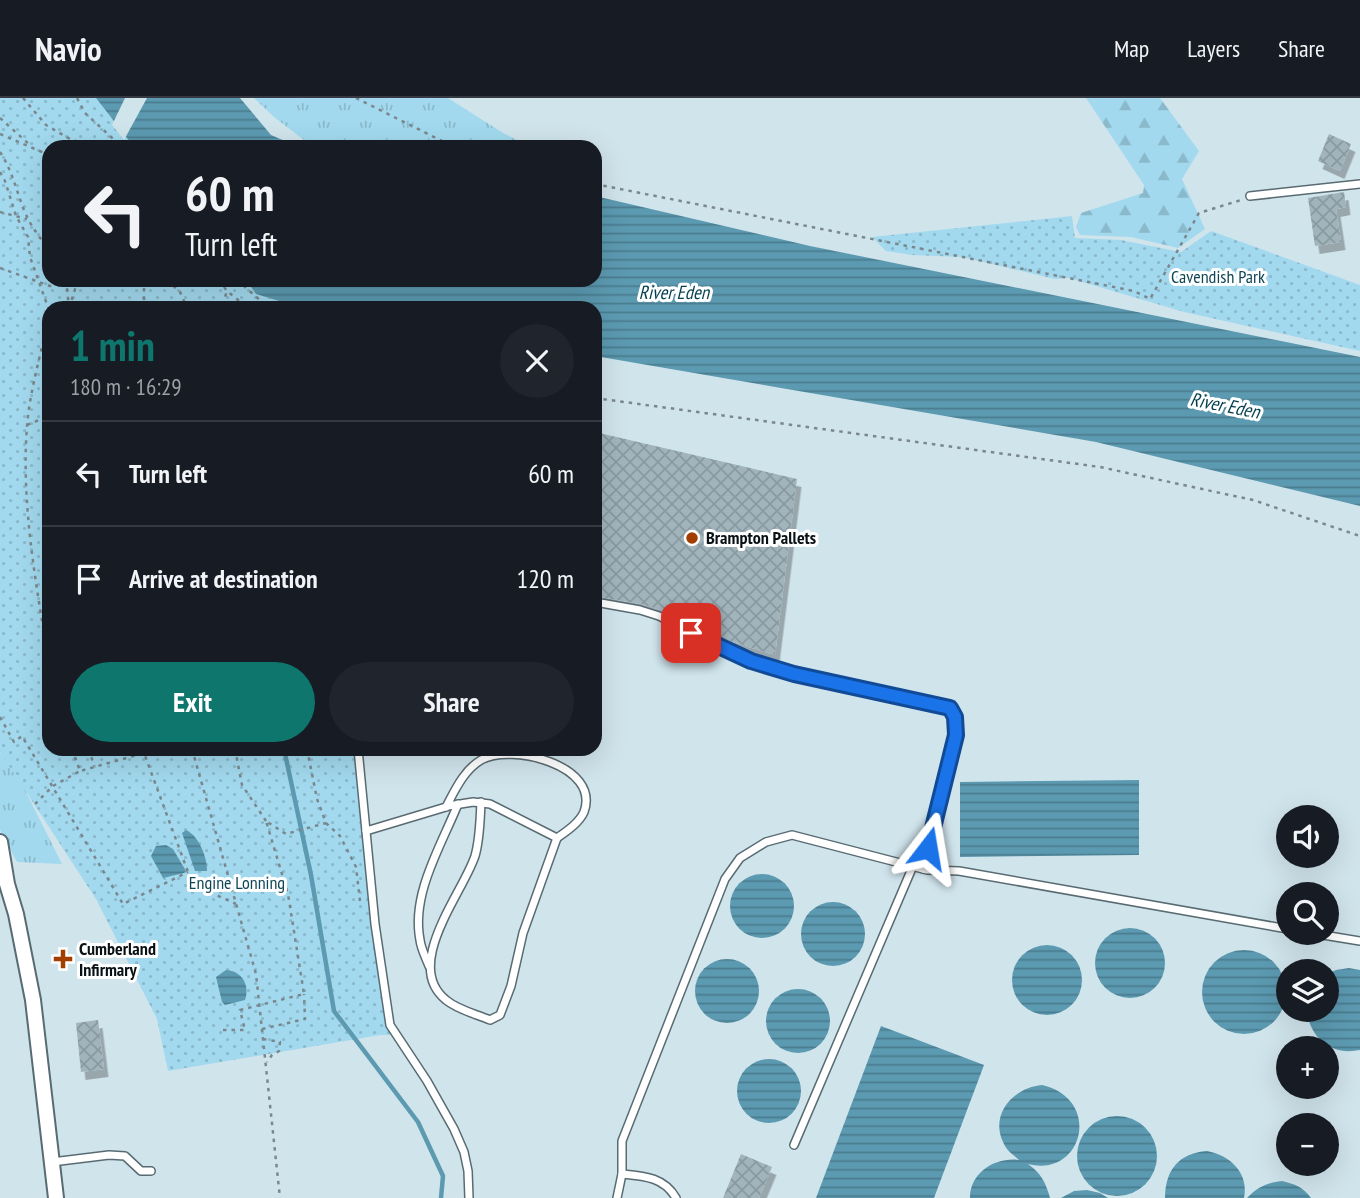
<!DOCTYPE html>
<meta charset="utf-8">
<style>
:root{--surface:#171b24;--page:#20242c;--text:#f1f3f6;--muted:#9ea1a6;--line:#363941;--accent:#0f766e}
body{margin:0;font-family:"PT Sans Narrow",sans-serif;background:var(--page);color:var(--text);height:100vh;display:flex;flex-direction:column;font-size:26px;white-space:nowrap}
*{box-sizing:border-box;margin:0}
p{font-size:23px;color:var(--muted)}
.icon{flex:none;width:38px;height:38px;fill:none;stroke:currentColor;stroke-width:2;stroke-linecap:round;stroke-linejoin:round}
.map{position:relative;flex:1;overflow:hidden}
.details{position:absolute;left:42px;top:203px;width:560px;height:455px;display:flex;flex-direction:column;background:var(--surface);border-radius:21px;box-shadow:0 7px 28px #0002}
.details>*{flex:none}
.hud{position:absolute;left:42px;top:42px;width:560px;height:147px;border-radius:21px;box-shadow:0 7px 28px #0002;background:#171b24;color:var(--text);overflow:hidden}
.tools{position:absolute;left:1276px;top:707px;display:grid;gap:14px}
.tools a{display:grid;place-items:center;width:63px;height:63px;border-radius:50%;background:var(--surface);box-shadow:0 7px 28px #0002;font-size:35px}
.pin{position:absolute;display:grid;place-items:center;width:60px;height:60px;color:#fff;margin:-30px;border-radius:14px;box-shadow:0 4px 10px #0006}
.me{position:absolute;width:77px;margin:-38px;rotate:14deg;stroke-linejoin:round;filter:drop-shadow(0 0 5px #0008)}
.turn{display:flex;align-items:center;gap:24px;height:147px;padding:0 28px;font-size:32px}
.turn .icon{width:91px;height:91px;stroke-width:2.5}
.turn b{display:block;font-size:49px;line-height:60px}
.round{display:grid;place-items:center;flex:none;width:74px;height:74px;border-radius:37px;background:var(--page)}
.headline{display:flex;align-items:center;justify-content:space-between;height:119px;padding:0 28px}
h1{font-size:42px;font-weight:700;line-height:52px;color:var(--accent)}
.cta{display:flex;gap:14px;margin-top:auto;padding:14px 28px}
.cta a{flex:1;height:80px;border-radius:42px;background:var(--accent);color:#fff;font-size:28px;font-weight:700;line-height:80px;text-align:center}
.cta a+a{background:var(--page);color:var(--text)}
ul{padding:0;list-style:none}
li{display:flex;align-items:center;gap:21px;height:105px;padding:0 28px;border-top:2px solid var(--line)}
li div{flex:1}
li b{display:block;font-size:26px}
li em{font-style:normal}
header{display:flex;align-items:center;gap:42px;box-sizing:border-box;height:98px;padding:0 35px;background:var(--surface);border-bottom:2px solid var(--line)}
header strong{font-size:33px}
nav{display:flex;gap:38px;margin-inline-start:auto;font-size:24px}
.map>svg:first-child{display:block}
.grass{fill:url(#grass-tufts)}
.forest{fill:url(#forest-firs)}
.park{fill:url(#park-dots)}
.water{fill:url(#water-rules)}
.pier{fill:#d0e4ec}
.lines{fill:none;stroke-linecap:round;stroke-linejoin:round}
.stream{stroke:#5c9ab1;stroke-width:4.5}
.building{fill:url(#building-cross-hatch);filter:url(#shadow)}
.service-casing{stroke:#596b72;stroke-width:10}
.minor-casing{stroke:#596b72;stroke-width:18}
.path{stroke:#7a888e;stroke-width:2.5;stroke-dasharray:3.5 5;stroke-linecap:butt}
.service{stroke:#fff;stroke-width:7}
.minor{stroke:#fff;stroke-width:14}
.route-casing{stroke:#114b97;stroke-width:18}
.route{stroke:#1a73e8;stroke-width:12}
.poi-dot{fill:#a13e00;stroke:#fff;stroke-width:2.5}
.labels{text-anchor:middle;stroke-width:6;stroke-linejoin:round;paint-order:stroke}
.park-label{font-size:18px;fill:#0f4657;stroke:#fff}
.poi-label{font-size:18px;font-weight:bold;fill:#0a1114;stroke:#fff;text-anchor:start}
.water-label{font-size:19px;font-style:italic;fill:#063f50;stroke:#fff}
</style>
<header>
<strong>Navio</strong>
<nav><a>Map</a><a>Layers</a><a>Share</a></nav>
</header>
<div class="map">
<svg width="1360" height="1100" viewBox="0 0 1360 1100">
<defs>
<pattern id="grass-tufts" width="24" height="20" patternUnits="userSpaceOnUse" patternTransform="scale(1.75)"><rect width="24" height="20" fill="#a2d9ee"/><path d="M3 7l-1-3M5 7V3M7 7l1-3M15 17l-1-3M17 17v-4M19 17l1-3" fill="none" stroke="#8ab9cb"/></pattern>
<pattern id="forest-firs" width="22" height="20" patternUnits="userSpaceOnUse" patternTransform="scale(1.75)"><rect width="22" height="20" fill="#a2d9ee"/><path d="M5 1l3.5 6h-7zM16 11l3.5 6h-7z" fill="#8ab9cb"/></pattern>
<pattern id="park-dots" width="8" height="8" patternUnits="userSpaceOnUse" patternTransform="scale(1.75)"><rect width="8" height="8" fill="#a2d9ee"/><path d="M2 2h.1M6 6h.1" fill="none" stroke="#8ab9cb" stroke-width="1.8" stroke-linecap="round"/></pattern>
<pattern id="water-rules" width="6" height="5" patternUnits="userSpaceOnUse" patternTransform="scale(1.75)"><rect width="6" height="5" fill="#5c9ab1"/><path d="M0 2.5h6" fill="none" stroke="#4a7c8f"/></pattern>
<pattern id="building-cross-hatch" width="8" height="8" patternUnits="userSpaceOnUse" patternTransform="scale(1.75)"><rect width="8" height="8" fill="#a1b4bc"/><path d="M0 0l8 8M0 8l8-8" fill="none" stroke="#899aa1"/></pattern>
<filter id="shadow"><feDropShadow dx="4.5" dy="8" stdDeviation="0" flood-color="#0004"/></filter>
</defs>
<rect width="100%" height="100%" fill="#d0e4ec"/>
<g class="grass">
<polygon points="254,0 448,0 503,35 531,49 313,49 274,19"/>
<polygon points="0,654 21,684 62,766 17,764 0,732"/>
</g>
<polygon class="forest" points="1086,0 1160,0 1199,53 1182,81 1205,131 1178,150 1131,139 1080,137 1076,129 1081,115 1143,95 1144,87"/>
<g class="park">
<polygon points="0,0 96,0 135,49 49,49 49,182 246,182 256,196 304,210 49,210 49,651 358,651 375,827 395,937 380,937 168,973 157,921 96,801 0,654"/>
<polygon points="1072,118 1075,140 1121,142 1181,154 1211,133 1360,187 1360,253 1184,214 1069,180 1055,181 962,159 912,157 886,153 872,139"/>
</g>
<g class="water">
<polygon points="96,0 240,0 271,37 299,49 134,49"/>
<polygon points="595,98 810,148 1360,259 1360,408 1096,344 595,258 595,210 302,210 256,196 246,182 595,182"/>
<polygon points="1139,682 1139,757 960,759 960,684"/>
<path d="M186 732C199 738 207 759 207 773H195L182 735Z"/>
<polygon points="166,747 173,751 186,773 184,775 163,780 151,758 156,748"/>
<circle cx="762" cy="808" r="32"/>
<circle cx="833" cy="836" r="32"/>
<circle cx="1130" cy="865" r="35"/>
<circle cx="1047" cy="882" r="35"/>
<circle cx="1244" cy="894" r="42"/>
<circle cx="727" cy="893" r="32"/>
<path d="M1349 870 1360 872V952C1330 958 1311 940 1306 912H1326L1327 876 1336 872Z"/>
<path d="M226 872C242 873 250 887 245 902L225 907 222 904 216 879Z"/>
<circle cx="798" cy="923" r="32"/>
<polygon points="881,928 984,967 934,1100 816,1100"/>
<circle cx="769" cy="993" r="32"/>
<path d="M1042 987C1103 1001 1083 1080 1028 1066 1041 1075 1046 1085 1050 1100H970C970 1074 996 1059 1019 1062 1016 1059 1010 1055 1007 1051 986 1020 1011 990 1042 987Z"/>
<circle cx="1117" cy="1058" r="40"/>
<path d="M1207 1053C1230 1057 1249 1075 1244 1100H1165C1165 1072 1179 1055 1207 1053Z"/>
<path d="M1282 1083C1295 1086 1303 1089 1311 1100H1247C1258 1089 1266 1085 1282 1083Z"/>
<polygon points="1087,1092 1100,1095 1108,1100 1061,1100 1074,1093"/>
</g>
<polygon class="pier" points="125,0 147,0 124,42 112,27"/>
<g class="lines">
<polyline class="stream" points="284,651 311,777 334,913 418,1024 443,1078 441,1100"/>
</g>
<g class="building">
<polygon points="1329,36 1351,46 1340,73 1318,63"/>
<polygon points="1344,94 1346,109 1336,111 1341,144 1315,148 1308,100"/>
<polygon points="595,334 797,381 775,557 707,536 661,512 641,506 595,498"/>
<polygon points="98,922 104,971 81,974 76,925"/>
<polygon points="741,1056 772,1069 759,1100 723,1100"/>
</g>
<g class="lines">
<defs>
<g id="service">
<polyline points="1250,98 1360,86"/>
<polyline points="595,504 640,512 659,518 729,554 794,576 950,610 955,619 955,637 923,771"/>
<polyline points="358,651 375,826 390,927 427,983 454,1031 464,1054 468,1073 469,1100"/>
<path d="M481 704C480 722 480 741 475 758 463 795 402 867 446 902 458 912 476 916 490 922L500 917 511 888 523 835 557 740"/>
<path d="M366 733 446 709 448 708 473 704 490 706 557 740C567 733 579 725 584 714 601 667 511 645 481 662 464 672 455 692 446 709"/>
<polyline points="1311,835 1360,843"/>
<path d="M429 868C426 860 421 851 420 842 411 796 441 748 458 706"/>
<polyline points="794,1047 913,768"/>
<polyline points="52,1064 109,1057 125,1058 141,1073 151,1073"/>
<path d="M622 1076C644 1078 664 1079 676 1100"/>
<polyline points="617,1100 622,1076 622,1043 725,781 740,760 766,744 792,737 927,772 959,773 1288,831"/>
</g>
<polyline id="minor" points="0,744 7,786 16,816 33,902 56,1100"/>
</defs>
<use href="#service" class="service-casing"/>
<use href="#minor" class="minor-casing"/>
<g class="path">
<polyline points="23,0 46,27 70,41 94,49"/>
<polyline points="77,0 85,15 122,49"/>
<polyline points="356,0 454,49"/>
<polyline points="0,20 31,48"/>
<polyline points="0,36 49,57"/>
<path d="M0 54C12 72 16 92 24 112 30 127 39 139 49 151"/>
<polyline points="0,74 5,83 16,118 28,139 30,159 49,212"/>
<polyline points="595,86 1134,193 1150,201 1199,115 1241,102"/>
<polyline points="0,114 27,121"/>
<polyline points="0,170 50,188 69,182"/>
<polyline points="65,182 68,195 68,210"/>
<polyline points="142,182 144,186 144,210"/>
<polyline points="167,182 180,194 187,210"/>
<polyline points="219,182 227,193 248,210"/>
<polyline points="237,182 269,210"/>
<polyline points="69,210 78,182"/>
<polyline points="214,210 223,205 227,193"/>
<path d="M49 217C42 253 30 291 27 328 21 406 36 487 49 564"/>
<polyline points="595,300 1100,369 1253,402 1360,438"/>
<polyline points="27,327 49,318"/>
<polyline points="49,370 45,404 49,434"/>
<polyline points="0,619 14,644 22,638 123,806 188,774"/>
<polyline points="72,651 80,673 144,655 188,774 210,794 236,806"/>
<polyline points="89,651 94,668"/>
<polyline points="192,651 256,876 280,1100"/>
<polyline points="235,651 242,687 266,723"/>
<polyline points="307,651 317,701 326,725 340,738 356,769 360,803"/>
<polyline points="35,706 53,688 80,673"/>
<polyline points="262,931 305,921 304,896"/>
<polyline points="223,932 245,932 240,912 304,896 288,796 266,723 286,736 326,725"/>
<polyline points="263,941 280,944 279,953 272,957 267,964"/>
</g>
<use href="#service" class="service"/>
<use href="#minor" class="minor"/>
</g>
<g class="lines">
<defs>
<polyline id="route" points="691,535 751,563 794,576 950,610 955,619 956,637 928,750"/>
</defs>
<use href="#route" class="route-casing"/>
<use href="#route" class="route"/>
</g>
<g class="poi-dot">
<circle cx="692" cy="440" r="7"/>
<path d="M59.5 850.5h7v7h7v7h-7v7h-7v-7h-7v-7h7z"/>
</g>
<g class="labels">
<g class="park-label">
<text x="1218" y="185">Cavendish Park</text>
<text x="237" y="791">Engine Lonning</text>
</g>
<g class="poi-label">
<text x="706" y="446">Brampton Pallets</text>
<text x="79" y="857">Cumberland<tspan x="79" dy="21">Infirmary</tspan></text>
</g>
<g class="water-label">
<text x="674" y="201">River Eden</text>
<text transform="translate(1225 307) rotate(11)" y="7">River Eden</text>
</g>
</g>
</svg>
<div class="tools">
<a><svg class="icon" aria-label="sound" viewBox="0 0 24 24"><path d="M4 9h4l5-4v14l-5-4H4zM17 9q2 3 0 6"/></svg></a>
<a><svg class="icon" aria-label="search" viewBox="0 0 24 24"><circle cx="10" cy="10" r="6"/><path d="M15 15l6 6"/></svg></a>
<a><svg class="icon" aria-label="layers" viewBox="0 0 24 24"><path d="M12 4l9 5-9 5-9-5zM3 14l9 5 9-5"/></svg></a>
<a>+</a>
<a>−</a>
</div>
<div class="pin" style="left:691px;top:535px;background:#d93025"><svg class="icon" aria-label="arrive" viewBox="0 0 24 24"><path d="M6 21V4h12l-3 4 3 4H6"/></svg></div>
<svg class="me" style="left:928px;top:750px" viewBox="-20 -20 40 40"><path d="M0-17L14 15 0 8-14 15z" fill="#1a73e8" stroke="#fff" stroke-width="4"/></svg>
<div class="hud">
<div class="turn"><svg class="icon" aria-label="left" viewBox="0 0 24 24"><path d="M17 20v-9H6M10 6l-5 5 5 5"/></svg><div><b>60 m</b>Turn left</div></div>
</div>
<section class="details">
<div class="headline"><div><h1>1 min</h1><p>180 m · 16:29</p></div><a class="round"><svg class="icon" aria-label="close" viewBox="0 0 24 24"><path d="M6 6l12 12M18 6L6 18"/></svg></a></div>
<ul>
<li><svg class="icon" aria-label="left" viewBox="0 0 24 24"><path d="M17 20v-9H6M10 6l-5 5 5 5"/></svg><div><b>Turn left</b></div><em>60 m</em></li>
<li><svg class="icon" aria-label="arrive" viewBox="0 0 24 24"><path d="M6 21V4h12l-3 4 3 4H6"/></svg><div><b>Arrive at destination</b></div><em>120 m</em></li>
</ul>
<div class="cta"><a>Exit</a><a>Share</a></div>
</section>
</div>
